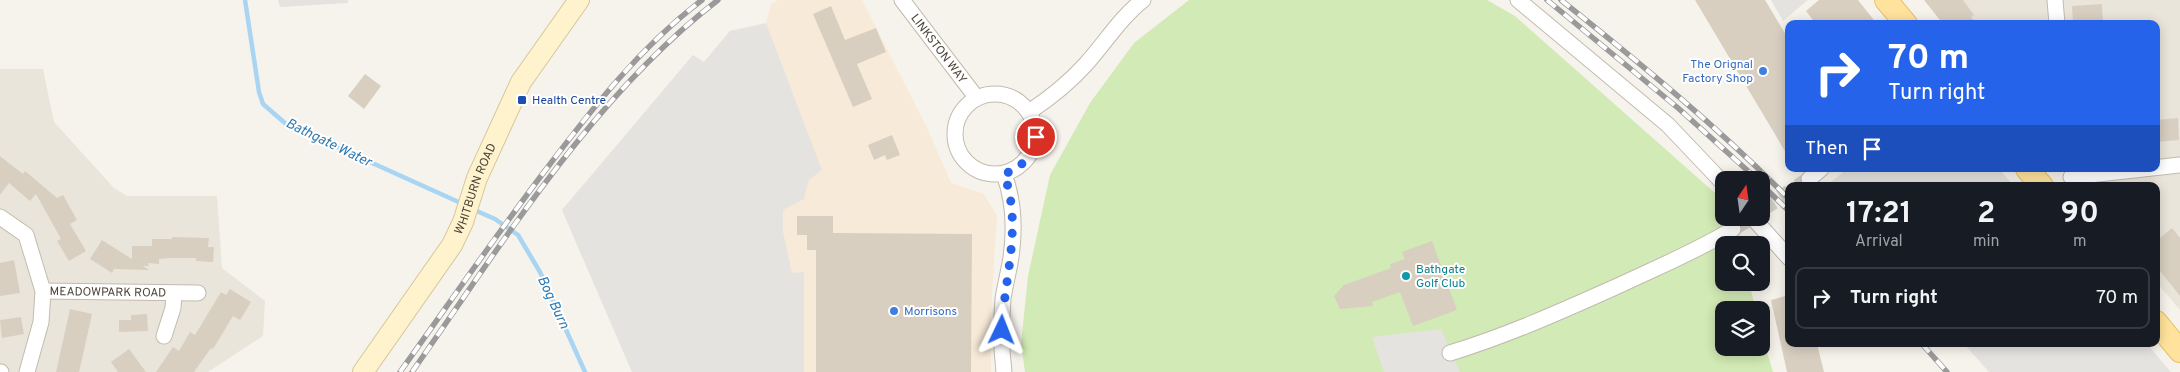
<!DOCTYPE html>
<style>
:root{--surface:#171b24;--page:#20242c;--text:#f1f3f6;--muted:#9ea1a6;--line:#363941}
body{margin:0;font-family:Overpass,sans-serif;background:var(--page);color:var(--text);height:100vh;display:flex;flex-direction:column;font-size:19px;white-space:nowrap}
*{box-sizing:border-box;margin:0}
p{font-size:16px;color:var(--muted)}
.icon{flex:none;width:28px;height:28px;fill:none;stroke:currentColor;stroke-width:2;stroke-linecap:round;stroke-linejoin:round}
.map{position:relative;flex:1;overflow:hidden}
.panel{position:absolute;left:1785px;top:182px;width:375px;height:165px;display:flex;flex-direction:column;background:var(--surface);border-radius:10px;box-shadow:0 2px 12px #0003}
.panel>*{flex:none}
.banner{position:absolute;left:1785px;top:20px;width:375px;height:152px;border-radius:10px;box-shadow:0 2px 12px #0003;background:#2563eb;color:#fff;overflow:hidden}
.needle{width:32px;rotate:13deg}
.fabs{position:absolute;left:1715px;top:171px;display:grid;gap:10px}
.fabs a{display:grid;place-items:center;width:55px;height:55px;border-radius:10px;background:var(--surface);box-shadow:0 2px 12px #0003;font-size:25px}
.pin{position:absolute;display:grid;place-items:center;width:42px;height:42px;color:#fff;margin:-21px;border:2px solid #fff;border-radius:50%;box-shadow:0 1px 5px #0007}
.me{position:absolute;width:55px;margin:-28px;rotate:2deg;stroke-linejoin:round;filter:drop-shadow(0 0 4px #0008)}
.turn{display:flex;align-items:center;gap:18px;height:105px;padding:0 20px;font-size:22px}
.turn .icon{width:65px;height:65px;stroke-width:2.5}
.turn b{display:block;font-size:35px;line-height:42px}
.then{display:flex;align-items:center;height:48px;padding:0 20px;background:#0003;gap:10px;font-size:19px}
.eta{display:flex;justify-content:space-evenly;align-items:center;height:85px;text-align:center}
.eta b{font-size:30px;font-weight:700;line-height:35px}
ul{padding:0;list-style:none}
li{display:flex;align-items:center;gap:15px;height:62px;margin:0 10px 8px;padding:0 10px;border:2px solid var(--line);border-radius:10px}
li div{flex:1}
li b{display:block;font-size:19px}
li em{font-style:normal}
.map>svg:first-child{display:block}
.residential{fill:#eae5da}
.commercial{fill:#f7ead8}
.green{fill:#d2eab5}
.parking{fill:#e5e3e0}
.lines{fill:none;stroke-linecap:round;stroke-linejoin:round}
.stream{stroke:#a9d4f2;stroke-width:4.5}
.building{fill:#d8cfc1}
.minor-tunnel{stroke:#d4d0c8;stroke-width:15;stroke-dasharray:15 8;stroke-linecap:butt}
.minor-casing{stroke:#c2bbae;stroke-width:17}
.secondary-casing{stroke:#d6c79b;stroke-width:22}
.primary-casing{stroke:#e6c16a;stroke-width:24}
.minor{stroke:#fff;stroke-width:15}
.secondary{stroke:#fff3cd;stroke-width:20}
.primary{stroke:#ffe39c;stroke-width:22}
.rail-casing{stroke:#9a9a9a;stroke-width:5.5}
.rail{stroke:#fff;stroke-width:4;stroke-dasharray:11;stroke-linecap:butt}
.route{stroke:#2563eb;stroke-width:9;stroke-dasharray:0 16.2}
.shop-dot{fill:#3f7fe0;stroke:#fff;stroke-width:2}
.transit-dot{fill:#1a4fb4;stroke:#fff;stroke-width:2}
.culture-dot{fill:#0f9aa8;stroke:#fff;stroke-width:2}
.labels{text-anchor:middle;stroke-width:4;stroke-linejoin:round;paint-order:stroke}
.street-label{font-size:12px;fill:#4b4439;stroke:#fff}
.shop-label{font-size:12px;fill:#366cbe;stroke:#fff;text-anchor:end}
.transit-label{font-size:12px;fill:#164399;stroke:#fff;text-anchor:start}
.culture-label{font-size:12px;fill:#0d838f;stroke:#fff;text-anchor:start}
.water-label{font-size:14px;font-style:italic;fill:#2e7ab2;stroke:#fff}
</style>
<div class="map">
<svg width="2180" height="372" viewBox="0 0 2180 372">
<rect width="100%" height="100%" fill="#f6f3ec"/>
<g class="residential">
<polygon points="1925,0 2180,0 2180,310 2156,282 2156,186 2077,186 2063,169 2156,169 2156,24 1945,24"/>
<polygon points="0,69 43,69 54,122 114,188 127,196 217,196 222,268 265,301 263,336 208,372 0,372"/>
</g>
<polygon class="commercial" points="778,0 862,0 927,128 951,183 984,194 997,216 991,311 991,372 632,372 562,210 693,55 704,62 730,31 766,23 771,4"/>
<polygon class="green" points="1189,0 1487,0 1515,16 1724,201 1724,218 1732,218 1739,245 1724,245 1724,282 1749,283 1756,310 1724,310 1724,348 1761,348 1761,332 1773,372 1025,372 1021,344 1028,276 1050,175 1090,103 1134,43"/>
<g class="parking">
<polygon points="278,0 348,0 348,3 280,7"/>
<polygon points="1771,0 1808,0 1783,21"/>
<polygon points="766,23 822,170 809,180 804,199 783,210 783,232 792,273 804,272 804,372 632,372 562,210 693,55 704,62 730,31"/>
<polygon points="1847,169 1999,169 2014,186 1826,186"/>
<polygon points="1441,329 1460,372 1384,372 1372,337"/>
<polygon points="1964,344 2147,344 2171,372 1989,372"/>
</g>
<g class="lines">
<g class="stream">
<polyline points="245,0 259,92 263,104 286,124 463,204"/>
<polyline points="472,209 495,219 518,235 540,272 585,372"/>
</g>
</g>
<g class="building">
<polygon points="1695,0 1765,0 1789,40 1789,158"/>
<polygon points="1819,0 1858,0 1877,24 1816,24 1806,11"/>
<polygon points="1924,0 1963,0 1974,15 1971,17 1976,24 1943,24"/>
<polygon points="2102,4 2103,24 2073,24 2072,6"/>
<polygon points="831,6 845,40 876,28 886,52 857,64 872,99 853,107 813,14"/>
<polygon points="365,74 381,86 364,109 348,96"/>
<polygon points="2178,118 2179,140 2156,142 2156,120"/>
<polygon points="892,135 900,155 887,160 885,155 874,160 868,145"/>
<polygon points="0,156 23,174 25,171 57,198 63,195 77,220 70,224 86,251 69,261 57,241 61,239 36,194 30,201 9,183 0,195"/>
<polygon points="797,216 833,216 833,233 972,234 971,372 816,372 816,250 807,250 807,235 797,235"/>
<polygon points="2172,228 2180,238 2180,296 2156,266 2156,241"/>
<polygon points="172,237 209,238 208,247 214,247 213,262 196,261 196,258 170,258 159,259 159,264 148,263 149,266 143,266 149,270 114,269 112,273 90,259 102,240 132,259 132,246 152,246 152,239 172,239"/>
<polygon points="1432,241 1457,310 1413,326 1400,292 1372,302 1373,306 1340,309 1334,296 1344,285 1391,268 1390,264 1405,259 1402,252"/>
<polygon points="14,260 20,293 0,296 0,263"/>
<polygon points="230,289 251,302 240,320 233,316 213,349 211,348 194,372 156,372 173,347 179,351 190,332 195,335 221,292 226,295"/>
<polygon points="1789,295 1789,344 1817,344 1824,372 1787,372 1771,300"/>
<polygon points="70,309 92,314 82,359 79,372 56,372"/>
<polygon points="147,314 148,331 119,332 119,320 131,320 131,315"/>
<polygon points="21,317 24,334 2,338 0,320"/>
<polygon points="129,349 146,372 118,372 111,362"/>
</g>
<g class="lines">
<g class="minor-tunnel">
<polyline points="1798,186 1809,179"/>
<polyline points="1761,210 1789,192"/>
<polyline points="1733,229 1750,218"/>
</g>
<defs>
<g id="minor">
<path id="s1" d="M902 0 976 97"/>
<polyline points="1518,0 1668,125 1724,184"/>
<polyline points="2055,0 2057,24"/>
<circle cx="995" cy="134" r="40"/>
<path d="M1029 112C1050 98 1069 83 1086 64 1105 43 1120 18 1143 0"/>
<path d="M1004 174C1014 201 1015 229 1011 257 1009 271 1005 285 1003 299 1001 323 1001 348 1004 372"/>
<polyline points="2071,177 2180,165"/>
<polyline points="1809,179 1821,169"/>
<polyline points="0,217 26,235 43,291 41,322 27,372"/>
<polyline points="1753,218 1789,258"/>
<path id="s2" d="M43 291 198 293"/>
<polyline points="164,336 173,308 174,294"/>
<path d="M1450 353C1509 335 1564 310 1620 285 1658 267 1697 251 1733 229"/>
<polyline points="0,372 1,372"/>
</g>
<g id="secondary">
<path id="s3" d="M363 372 452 245 463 222 477 178 521 82 579 0"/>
</g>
<g id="primary">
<polyline points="1886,0 1906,24"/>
<polyline points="2027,169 2042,186"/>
<polyline points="2156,322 2180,351"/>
</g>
</defs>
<use href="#minor" class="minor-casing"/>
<use href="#secondary" class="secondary-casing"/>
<use href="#primary" class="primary-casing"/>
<use href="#minor" class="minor"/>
<use href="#secondary" class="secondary"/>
<use href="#primary" class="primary"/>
<defs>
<g id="rail">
<polyline points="1547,0 1678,108 1758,180"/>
<path d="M1561 0C1640 63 1718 127 1789 199"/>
<polyline points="1761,184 1789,211"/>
<polyline points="1922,344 1947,372"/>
<path d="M400 372C448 305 494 238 544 172 591 110 639 48 702 0"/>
<path d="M412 372C502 244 593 96 718 0"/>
</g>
</defs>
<use href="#rail" class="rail-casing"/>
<use href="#rail" class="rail"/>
</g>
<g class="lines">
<path class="route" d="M1002 330C1004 277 1023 226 1004 174 1023 167 1031 157 1036 137"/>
</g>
<g class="shop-dot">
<circle cx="1763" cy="71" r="5"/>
<circle cx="894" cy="311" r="5"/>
</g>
<rect class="transit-dot" x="517" y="95" width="10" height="10" rx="2.5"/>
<circle class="culture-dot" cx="1406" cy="276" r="5"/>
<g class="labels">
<g class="street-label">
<text dy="4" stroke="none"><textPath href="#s1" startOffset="61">LINKSTON WAY</textPath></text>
<text dy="4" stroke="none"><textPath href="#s3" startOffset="216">WHITBURN ROAD</textPath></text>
<text dy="4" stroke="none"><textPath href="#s2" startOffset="65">MEADOWPARK ROAD</textPath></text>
</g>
<g class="shop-label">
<text x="1753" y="68">The Orignal<tspan x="1753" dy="14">Factory Shop</tspan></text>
<text x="904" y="315" text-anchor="start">Morrisons</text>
</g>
<g class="transit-label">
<text x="532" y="104">Health Centre</text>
</g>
<g class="culture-label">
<text x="1416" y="273">Bathgate<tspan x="1416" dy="14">Golf Club</tspan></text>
</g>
<g class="water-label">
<text transform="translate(329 142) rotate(26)" y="5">Bathgate Water</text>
<text transform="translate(554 302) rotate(65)" y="5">Bog Burn</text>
</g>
</g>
</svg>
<div class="fabs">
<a><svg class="needle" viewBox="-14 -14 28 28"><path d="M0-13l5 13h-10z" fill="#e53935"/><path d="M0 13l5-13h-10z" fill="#9ea1a6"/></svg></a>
<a><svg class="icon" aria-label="search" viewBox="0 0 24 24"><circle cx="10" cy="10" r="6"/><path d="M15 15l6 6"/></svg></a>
<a><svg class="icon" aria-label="layers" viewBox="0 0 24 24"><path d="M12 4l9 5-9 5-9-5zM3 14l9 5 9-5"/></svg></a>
</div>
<div class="pin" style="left:1036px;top:137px;background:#d93025"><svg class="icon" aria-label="arrive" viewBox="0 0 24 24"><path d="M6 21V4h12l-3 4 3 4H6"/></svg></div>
<svg class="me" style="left:1002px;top:330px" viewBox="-20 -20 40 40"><path d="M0-17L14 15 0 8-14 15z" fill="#2563eb" stroke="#fff" stroke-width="4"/></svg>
<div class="banner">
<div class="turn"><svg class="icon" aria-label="right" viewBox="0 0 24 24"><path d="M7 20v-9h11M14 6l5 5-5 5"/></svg><div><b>70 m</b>Turn right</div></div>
<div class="then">Then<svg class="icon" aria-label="arrive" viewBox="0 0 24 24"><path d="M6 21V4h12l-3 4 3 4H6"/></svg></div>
</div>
<section class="panel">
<div class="eta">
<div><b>17:21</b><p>Arrival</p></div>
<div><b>2</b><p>min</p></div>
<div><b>90</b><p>m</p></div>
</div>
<ul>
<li><svg class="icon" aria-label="right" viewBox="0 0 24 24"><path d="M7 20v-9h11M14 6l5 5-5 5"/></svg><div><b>Turn right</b></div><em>70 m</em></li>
</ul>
</section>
</div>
